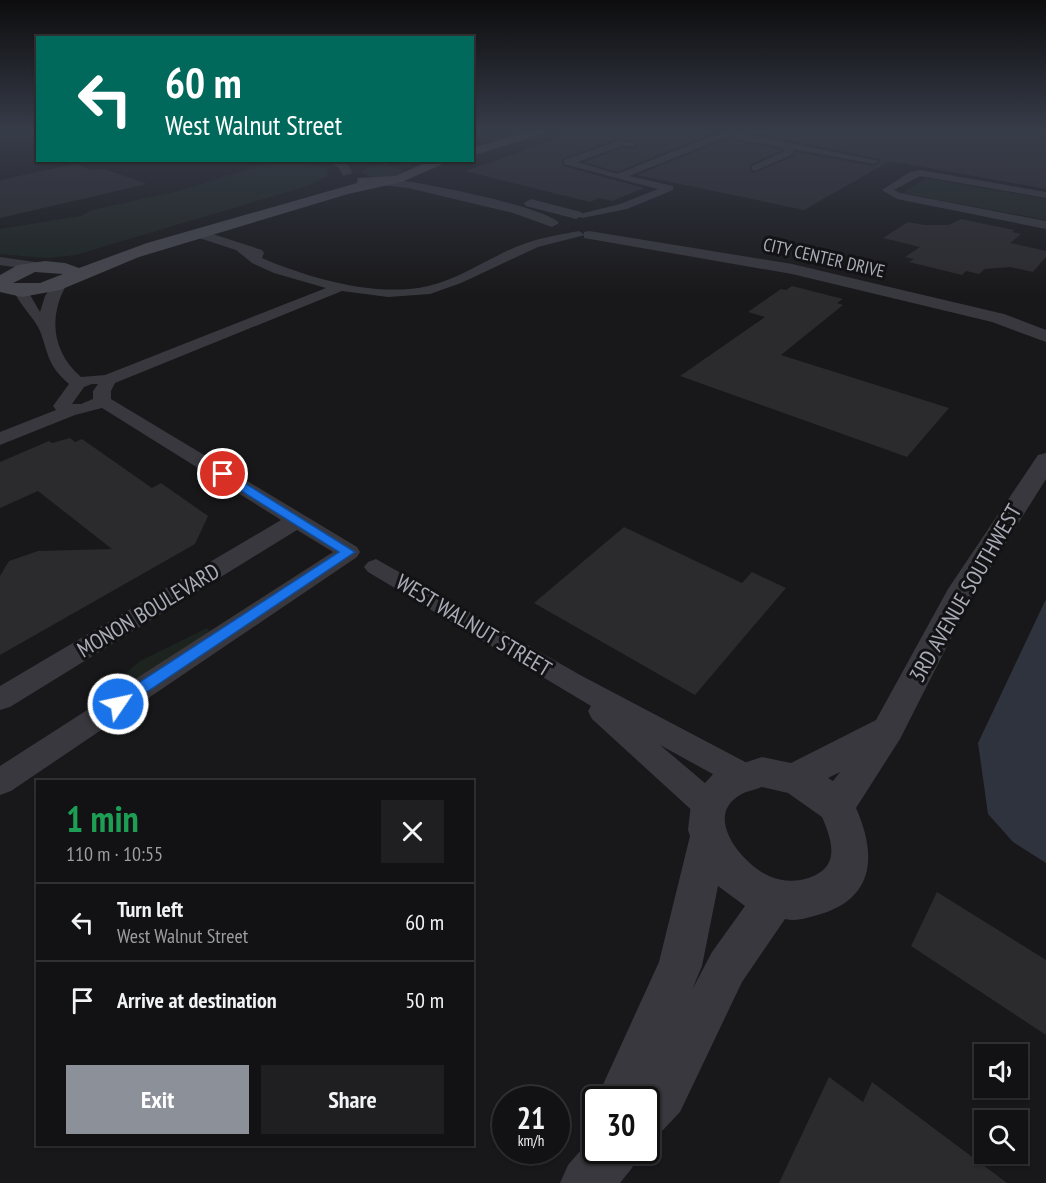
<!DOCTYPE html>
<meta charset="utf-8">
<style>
:root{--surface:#121113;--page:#1f1f21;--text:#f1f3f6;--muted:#9c9da0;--line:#313133;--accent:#8c9099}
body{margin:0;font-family:"PT Sans Narrow",sans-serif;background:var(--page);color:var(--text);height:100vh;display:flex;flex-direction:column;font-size:22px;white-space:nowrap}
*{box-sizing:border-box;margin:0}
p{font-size:20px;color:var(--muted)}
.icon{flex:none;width:33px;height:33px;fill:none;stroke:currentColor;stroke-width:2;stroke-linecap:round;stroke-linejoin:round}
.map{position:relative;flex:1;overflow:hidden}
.side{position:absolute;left:36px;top:780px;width:438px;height:366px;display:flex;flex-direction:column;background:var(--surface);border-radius:0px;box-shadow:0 2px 4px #0004,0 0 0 2px var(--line)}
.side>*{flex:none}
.top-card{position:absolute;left:36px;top:36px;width:438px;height:126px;border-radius:0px;box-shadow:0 2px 4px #0004,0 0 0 2px var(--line);background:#00695c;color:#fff;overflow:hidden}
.fabs{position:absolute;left:974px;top:1044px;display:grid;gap:12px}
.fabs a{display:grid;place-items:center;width:54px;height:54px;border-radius:0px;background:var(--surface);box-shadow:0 2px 4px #0004,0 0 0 2px var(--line);font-size:30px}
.speed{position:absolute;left:492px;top:1086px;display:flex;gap:12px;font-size:30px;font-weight:700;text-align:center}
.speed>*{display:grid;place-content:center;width:78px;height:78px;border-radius:50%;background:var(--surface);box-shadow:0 2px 4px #0004,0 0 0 2px var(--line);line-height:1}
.speed small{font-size:15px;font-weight:400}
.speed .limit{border:3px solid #111;border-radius:9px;background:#fff;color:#111}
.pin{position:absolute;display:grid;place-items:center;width:51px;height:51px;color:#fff;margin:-26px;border:3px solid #fff;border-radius:50%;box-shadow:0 2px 6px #0007}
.me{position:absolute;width:66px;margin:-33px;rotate:56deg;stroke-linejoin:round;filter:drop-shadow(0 0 4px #0008)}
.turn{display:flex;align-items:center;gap:21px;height:126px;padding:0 30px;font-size:27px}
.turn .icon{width:78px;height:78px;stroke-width:2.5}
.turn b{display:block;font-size:42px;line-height:51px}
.round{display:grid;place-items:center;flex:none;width:63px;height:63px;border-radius:0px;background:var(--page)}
.overview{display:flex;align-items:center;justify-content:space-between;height:102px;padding:0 30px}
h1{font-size:36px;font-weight:700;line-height:45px;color:#1e9e55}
.cta{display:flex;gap:12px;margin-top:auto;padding:12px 30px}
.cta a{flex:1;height:69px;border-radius:0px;background:var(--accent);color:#fff;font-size:24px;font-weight:700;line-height:69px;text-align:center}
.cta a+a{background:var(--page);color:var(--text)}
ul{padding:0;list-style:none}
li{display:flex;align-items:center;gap:18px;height:78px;padding:0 30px;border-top:2px solid var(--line)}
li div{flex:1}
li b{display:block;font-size:22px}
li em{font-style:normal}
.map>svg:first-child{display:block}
.green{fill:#1d2420}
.water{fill:#2e333d}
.building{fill:#2b2a2d}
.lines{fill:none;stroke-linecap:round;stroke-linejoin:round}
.minor{fill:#38383e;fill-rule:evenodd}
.tertiary{fill:#38383e;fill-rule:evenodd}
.secondary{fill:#47474e;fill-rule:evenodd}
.route{fill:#1a73e8;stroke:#114b97;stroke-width:1.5}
.labels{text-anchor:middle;stroke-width:6;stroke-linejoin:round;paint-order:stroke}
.far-street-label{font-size:18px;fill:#aaacb8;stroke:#131214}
.street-label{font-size:22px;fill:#aaacb8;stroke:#131214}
</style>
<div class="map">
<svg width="1046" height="1183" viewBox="0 0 1046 1183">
<rect width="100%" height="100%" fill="#181719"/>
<g class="green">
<polygon points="276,161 297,161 327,168 328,176 307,186 76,255 46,258 0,254 0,229 81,216 92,210 179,191"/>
<path d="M380 166 395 167 403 171C394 179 373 180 362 173L365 169Z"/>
<polygon points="925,178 1046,199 1046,220 903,193"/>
<polygon points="207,628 211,634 91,712 85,707 140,661"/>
</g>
<polygon class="water" points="1046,599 1046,863 1013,842 988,814 978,743"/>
<g class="building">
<polygon points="559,132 715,132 617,172 584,162 622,148 637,149 637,142 620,138 562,159 563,166 644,188 612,201 599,198 590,202 465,171 558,139"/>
<polygon points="749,132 1046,132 1046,189 890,161 804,210 637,175 730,138 735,141 782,150 751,164 750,171 754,173 794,156 795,152 874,166 881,162 879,159"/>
<polygon points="75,164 91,170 104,169 147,184 0,218 0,180"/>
<polygon points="961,219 1014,230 1012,232 1021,234 1010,243 1046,251 1046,257 1033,272 1010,267 985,269 979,274 966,271 962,275 909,262 914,259 905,257 920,247 883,238 908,222 924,225 948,225"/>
<polygon points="792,286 843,299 837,303 843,305 781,355 949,408 907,457 680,376 765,317 748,312 781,289 786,290"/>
<polygon points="70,438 75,442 82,439 152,488 161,483 208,516 195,544 0,655 0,576 9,561 38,551 112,549 38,491 0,508 0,462 49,441 52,443"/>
<polygon points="624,527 742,583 752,572 786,588 695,695 534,603"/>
<polygon points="937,892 1046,960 1046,1035 911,946"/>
<polygon points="829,1077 863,1102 872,1082 1007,1183 779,1183"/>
</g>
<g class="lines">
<g class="minor">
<polygon points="722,132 735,132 879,161 874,164 793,149 793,154 755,171 752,170 752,166 785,151 782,147 735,139 731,135 629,176 673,186 673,190 627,209 582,218 576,215 620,204 658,189 564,164 564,160 621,140 635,143 635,147 622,146 577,162 617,174"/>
<polygon points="920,170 1046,192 1046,198 920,176 894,190 900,193 1046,221 1046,229 897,199 882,190 910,172"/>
<path d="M200 230 262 250 264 253 262 258C308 278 377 298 428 286 459 279 487 259 516 247 537 238 557 235 579 231L585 235 538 247 461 283 430 294 388 297 342 291 115 383 111 391V399L357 547 360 552 357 557 11 791 0 795V766L333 552 297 530 10 707 0 710V686L281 520 102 408 75 415 0 445V432L56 410 53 406 69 384C47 365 49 355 40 331 34 317 20 306 14 291L16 288H26L40 312 45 296 55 281H65L67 284C48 316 52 352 81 377L105 375 326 288 274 273 252 263 236 250 196 237V231ZM92 384H98L93 391V399L81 404H72L84 387Z"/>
<polygon points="0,257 42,263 49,267 42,271 0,265"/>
<polygon points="376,559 582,676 751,765 755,774 751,783 740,787 729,783 660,745 719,795 724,805 719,815 708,819 697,815 592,719 588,711 591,706 368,572 364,567 368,562"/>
</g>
<g class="tertiary">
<polygon points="324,160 347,163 353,173 343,176 338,167"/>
<polygon points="357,160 391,160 392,162 386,165"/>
<path d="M384 178C413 181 542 205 559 223L552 227 513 213 408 188 380 185 378 182Z"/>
<polygon points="531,199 581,212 583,215 576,219 526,206 524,203"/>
<polygon points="589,231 792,264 1004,314 1046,330 1046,342 992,322 792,274 584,238 584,232"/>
<path d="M1046 453V479L972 597 900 739 856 808C876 853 876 897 821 914 809 917 798 922 785 919L742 982 680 1112 663 1130 646 1137V1100H596L659 962 690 836 688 830 691 804 696 793 714 773 762 757 791 763 876 720 948 589 1038 455ZM840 772 833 781 828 778ZM762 787 788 793 822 817C834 845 840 869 805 879 794 882 780 881 769 876 744 865 702 817 740 795 746 791 755 790 762 787ZM718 886 745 906 712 952 692 990 702 966Z"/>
<polygon points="596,1133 596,1150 639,1150 632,1168 620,1183 560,1183 568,1165"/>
</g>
<g class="secondary">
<polygon points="526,132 547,132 472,156 472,148"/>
<path d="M432 160H452L402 182 348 194 139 257 60 290 22 297 0 292V275L18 265 45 261 65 263 79 268 147 243 357 183 358 178 395 176ZM35 272 63 274 40 283H13Z"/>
</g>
</g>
<linearGradient id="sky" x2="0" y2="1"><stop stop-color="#0d0d0e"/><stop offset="0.44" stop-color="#373c49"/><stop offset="1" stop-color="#373c49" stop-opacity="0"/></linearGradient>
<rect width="1046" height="298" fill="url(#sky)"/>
<polygon class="route" points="219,472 227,472 355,552 123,708 112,708 110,704 112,700 339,552 219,477"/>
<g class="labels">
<g class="far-street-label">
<text transform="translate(824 258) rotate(13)" y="6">CITY CENTER DRIVE</text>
</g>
<g class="street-label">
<text transform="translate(965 593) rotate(-60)" y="8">3RD AVENUE SOUTHWEST</text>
<text transform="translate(148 610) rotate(-31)" y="8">MONON BOULEVARD</text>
<text transform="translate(474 625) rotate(31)" y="8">WEST WALNUT STREET</text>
</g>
</g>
</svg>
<div class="fabs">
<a><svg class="icon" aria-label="sound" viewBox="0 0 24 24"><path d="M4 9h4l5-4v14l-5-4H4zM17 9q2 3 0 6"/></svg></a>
<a><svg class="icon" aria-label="search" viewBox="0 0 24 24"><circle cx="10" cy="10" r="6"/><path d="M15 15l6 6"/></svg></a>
</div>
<div class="speed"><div>21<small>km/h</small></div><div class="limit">30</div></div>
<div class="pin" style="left:223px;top:474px;background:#d93025"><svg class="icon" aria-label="arrive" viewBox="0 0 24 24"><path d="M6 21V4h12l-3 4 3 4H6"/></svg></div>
<svg class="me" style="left:118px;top:704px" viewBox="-20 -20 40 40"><circle r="17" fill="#1a73e8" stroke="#fff" stroke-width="3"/><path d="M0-11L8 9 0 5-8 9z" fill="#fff"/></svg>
<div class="top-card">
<div class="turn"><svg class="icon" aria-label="left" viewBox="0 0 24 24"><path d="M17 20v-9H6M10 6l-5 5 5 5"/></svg><div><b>60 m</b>West Walnut Street</div></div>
</div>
<section class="side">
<div class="overview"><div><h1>1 min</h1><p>110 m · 10:55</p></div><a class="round"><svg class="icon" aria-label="close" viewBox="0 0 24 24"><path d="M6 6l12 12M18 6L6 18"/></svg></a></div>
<ul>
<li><svg class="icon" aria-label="left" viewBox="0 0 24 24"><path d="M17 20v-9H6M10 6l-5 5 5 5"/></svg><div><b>Turn left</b><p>West Walnut Street</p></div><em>60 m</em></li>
<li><svg class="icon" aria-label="arrive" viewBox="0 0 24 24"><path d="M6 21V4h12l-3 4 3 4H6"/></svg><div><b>Arrive at destination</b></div><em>50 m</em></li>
</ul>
<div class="cta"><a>Exit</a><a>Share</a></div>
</section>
</div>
